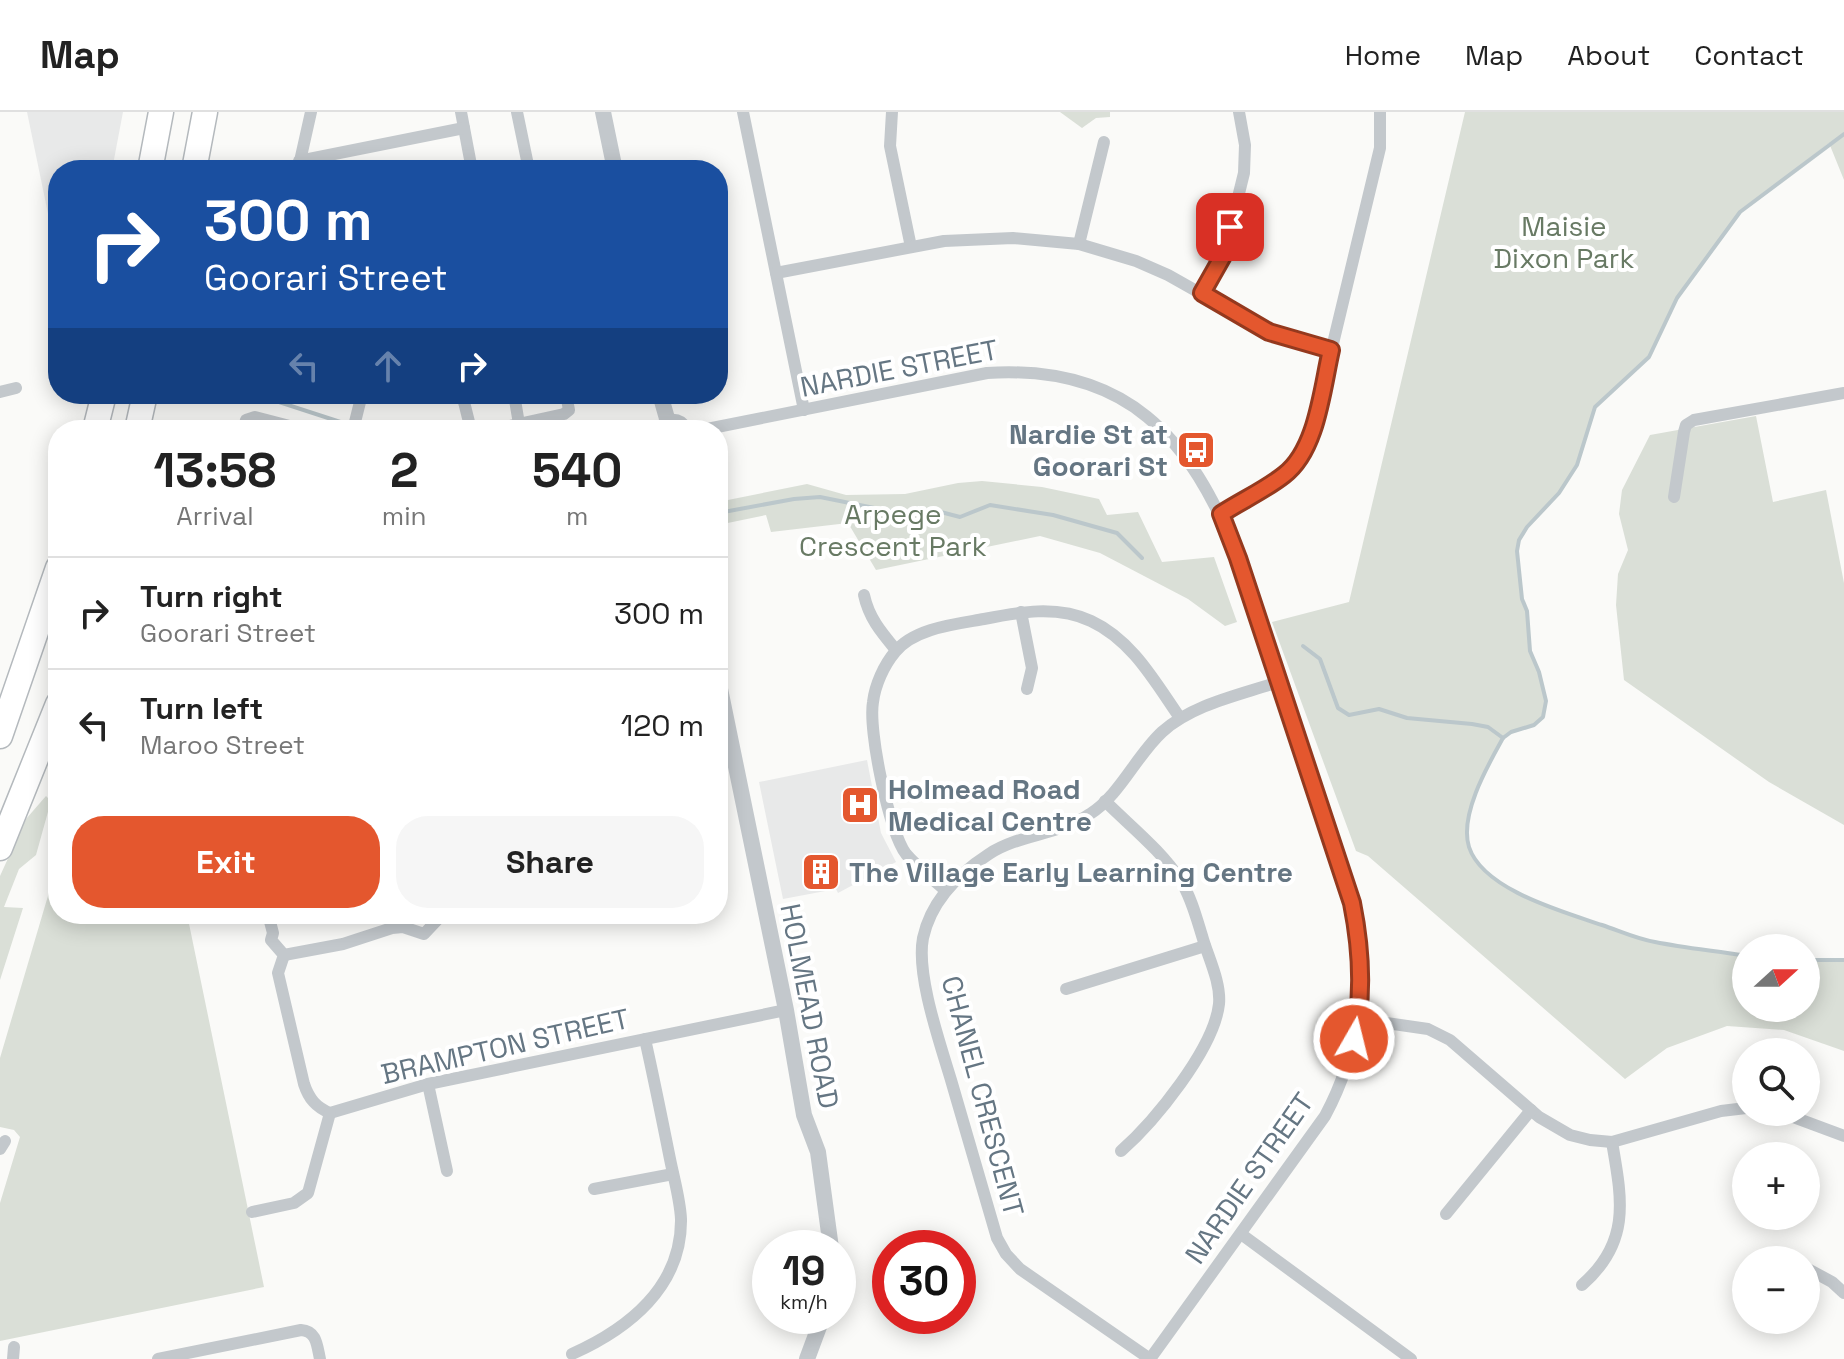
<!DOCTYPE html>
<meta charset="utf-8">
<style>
:root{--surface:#fff;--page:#f6f6f6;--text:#222;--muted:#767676;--line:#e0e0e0;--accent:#e4572e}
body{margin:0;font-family:"Space Grotesk",sans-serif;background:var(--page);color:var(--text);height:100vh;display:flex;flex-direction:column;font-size:30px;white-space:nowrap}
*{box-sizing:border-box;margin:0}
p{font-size:26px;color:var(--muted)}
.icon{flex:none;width:44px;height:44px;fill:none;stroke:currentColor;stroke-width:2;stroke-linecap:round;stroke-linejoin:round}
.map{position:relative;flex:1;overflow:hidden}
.drawer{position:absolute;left:48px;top:308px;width:680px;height:504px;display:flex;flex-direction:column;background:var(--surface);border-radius:32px;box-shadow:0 4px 20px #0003}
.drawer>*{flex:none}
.banner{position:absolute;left:48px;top:48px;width:680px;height:244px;border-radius:32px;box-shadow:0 4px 20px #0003;background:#1a4fa0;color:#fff;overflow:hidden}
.needle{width:52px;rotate:69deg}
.fabs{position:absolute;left:1732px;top:822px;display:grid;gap:16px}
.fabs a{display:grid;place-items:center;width:88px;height:88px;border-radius:50%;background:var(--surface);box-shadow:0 4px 20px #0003;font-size:40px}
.speed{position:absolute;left:752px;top:1118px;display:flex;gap:16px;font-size:40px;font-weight:700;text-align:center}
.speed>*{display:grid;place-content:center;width:104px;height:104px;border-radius:50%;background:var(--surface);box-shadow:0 4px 20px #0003;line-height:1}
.speed small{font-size:20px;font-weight:400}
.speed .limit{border:12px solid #d22;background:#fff;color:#111}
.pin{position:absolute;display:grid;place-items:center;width:68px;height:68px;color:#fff;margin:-34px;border-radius:16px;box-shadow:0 4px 12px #0006}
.me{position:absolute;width:88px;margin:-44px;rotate:8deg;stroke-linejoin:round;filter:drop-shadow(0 0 6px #0008)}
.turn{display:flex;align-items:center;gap:28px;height:168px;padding:0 24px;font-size:36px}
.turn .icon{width:104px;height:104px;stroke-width:2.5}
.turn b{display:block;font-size:56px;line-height:68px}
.lanes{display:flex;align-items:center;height:76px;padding:0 24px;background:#0003;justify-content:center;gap:40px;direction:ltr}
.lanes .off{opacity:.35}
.eta{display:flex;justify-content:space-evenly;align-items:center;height:136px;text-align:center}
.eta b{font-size:48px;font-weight:600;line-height:56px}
.cta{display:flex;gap:16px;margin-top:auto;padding:16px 24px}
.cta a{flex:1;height:92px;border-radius:32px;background:var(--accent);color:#fff;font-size:32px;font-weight:600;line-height:92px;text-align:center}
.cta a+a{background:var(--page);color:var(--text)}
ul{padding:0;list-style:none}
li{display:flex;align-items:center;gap:24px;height:112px;padding:0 24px;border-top:2px solid var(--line)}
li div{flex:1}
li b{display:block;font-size:30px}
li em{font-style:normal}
header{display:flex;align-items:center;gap:48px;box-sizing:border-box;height:112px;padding:0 40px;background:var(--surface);border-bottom:2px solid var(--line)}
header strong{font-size:38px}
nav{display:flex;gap:44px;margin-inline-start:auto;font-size:28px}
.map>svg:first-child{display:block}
.built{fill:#e8e9e9}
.green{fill:#dadfd7}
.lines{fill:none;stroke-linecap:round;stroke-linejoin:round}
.stream{stroke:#bbc7cb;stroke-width:4}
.motorway-casing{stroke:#b4b9bd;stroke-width:27}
.minor{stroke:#c3c8cc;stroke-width:12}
.tertiary{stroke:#c3c8cc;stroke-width:16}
.motorway{stroke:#fff;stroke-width:24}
.route-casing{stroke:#94391e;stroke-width:20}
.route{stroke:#e4572e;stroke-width:14}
.labels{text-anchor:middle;stroke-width:8;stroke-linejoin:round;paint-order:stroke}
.park-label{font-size:28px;fill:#687a64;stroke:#fff}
.street-label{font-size:28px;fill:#657683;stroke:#fff}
.poi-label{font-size:28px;font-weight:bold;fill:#657683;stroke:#fff;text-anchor:start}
</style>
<header>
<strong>Map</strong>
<nav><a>Home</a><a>Map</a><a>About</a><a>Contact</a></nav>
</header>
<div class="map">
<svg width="1844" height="1247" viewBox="0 0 1844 1247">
<rect width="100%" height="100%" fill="#fafaf8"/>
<g class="built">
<polygon points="27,0 123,0 112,58 58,58 58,150"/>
<polygon points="867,648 881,721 896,750 838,781 836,777 783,787 759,670"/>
</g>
<g class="green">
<polygon points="1060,0 1110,0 1110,5 1096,6 1082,16"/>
<path d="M1465 0H1844V68L1829 31 1740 100 1677 186 1649 245 1595 295 1577 353 1559 381 1527 415 1519 428 1517 439 1522 487 1527 499 1530 539 1539 560 1546 589 1543 605 1534 613 1511 620 1503 626C1488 653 1459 703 1469 735 1483 778 1564 800 1603 813 1620 819 1637 827 1655 830 1685 836 1716 839 1746 844V896H1806V848H1844V939L1784 918 1727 914 1667 936 1625 967 1368 744 1356 739 1272 510 1349 490Z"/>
<polygon points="1756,304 1773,390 1826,378 1844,471 1844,713 1769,670 1624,568 1616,493 1618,462 1628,438 1619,402 1622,378 1650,323"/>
<polygon points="982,369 1042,375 1099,387 1107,403 1138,400 1162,450 1214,445 1237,510 1225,514 1188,487 1100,441 1040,424 876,458 848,411 771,420 766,403 718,413 718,390 807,372 846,383 905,382 958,371"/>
<polygon points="46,684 51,689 36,743 19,757 4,795 23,796 0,868 0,764 26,707"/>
<polygon points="58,750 58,802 187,802 264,1175 0,1229 0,1091 20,1025 14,1018 0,1015 0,946"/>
</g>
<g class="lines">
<g class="stream">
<polyline points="254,282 365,318"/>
<polyline points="718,401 794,387 820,385 909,403 937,399 960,405 990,393 1053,403 1117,421 1142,446"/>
<polyline points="1303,534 1320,547 1338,596 1349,603 1379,597 1407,606 1472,612 1488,615 1503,626"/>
<path d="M1746 844C1716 839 1685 836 1655 830 1637 827 1620 819 1602 813 1564 800 1483 778 1469 735 1459 703 1488 653 1503 626L1511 620 1534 613 1543 605 1546 589 1539 560 1530 539 1527 499 1522 487 1517 439 1519 428 1527 415 1559 381 1577 353 1595 295 1649 245 1677 186 1740 100 1844 22"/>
<polyline points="1806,848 1844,848"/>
</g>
<defs>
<g id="motorway">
<polyline points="150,58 161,0"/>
<polyline points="194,58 205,0"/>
<polyline points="95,318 104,282"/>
<polyline points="137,318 145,282"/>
<polyline points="0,624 58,456"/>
<polyline points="0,736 58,592"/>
</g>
</defs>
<use href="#motorway" class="motorway-casing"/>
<g class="minor">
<polyline points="461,0 472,58"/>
<polyline points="517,0 529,58"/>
<polyline points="743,0 804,298"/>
<polyline points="892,0 890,34 911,135"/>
<polyline points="299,49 464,16"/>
<polyline points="298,58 311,0"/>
<polyline points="1079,132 1104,30"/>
<polyline points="776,161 944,129 1013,126 1079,132 1136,149 1168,163 1269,220 1331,238"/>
<polyline points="1202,181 1224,142 1244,61 1245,33 1239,0"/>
<polyline points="0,280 16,276"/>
<polyline points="462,282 471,318"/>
<polyline points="514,282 519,312"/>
<polyline points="243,318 246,308 255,305 305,318"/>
<polyline points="353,318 362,282"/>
<polyline points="491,318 564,302 569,298 566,282"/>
<path d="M702 318 987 261C1126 252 1191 325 1238 446L1352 791C1368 864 1361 937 1325 1004L1150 1247"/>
<polyline points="1674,385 1684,320 1686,313 1694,308 1844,281"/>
<path d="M1221 402C1258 379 1294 365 1311 323L1380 36V0"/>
<path d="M864 483C869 506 881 520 896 538"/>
<polyline points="1021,500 1032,556 1027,577"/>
<path d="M1105 689C1130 714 1162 739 1181 769 1192 787 1197 808 1203 827 1209 847 1221 871 1219 892 1214 937 1154 1010 1121 1039"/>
<path d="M946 779C933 767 917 755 906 742 889 719 868 618 873 590 875 573 884 553 895 540 914 516 956 512 984 507 1019 500 1057 493 1091 509 1132 528 1155 570 1180 606"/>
<path d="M268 802 273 821 271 828 284 843 278 861 304 972C309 987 316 995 330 1001L428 972 786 898"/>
<polyline points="529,802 534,802"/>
<polyline points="284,843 343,832 392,816 403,815 424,822 441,804 460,802"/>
<polyline points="1066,877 1205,834"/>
<polyline points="1359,907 1428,917 1450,928 1539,1005 1570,1023 1590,1028 1612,1030 1721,999 1746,996"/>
<polyline points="428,972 447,1059"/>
<polyline points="1780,1000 1844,1024"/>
<polyline points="0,1037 5,1029"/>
<polyline points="594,1077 673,1062"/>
<polyline points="252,1100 294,1091 308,1081 330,1001"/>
<polyline points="1446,1102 1531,998"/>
<polyline points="1241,1122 1411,1247"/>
<polyline points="1806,1156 1832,1170 1844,1181"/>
<path d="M1582 1173C1631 1130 1622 1088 1612 1030"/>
<path d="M572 1242C628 1217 682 1175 681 1107 680 1087 674 1067 670 1047 662 1007 654 967 645 927"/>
<polyline points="13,1247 14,1235"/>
<path d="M158 1247 301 1218C317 1219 317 1234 320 1247"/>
<path d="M1150 1247 1020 1157 1006 1142 997 1126C982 1073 966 1021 951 968 940 931 916 863 923 826 931 789 958 762 989 742 1019 722 1060 723 1090 702 1120 683 1136 644 1162 620 1193 592 1240 583 1278 570"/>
</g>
<g class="tertiary">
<polyline points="603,0 615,58"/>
<polyline points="660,282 668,310"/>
<path d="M661 318C667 307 679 307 685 318"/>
<polyline points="718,567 786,898 804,1003 818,1040 831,1136"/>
<polyline points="807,1247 823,1204"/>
</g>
<use href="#motorway" class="motorway"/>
</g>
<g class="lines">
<defs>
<path id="route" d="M1230 115 1224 142 1202 181 1269 220 1331 238C1322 277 1317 338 1284 363 1265 378 1241 389 1221 402L1238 446 1352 791C1361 836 1364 882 1354 927"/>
</defs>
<use href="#route" class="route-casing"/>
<use href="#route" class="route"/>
</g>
<defs>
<symbol id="bus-square" viewBox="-11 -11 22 22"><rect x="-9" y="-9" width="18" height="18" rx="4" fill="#e4572e" stroke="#fff"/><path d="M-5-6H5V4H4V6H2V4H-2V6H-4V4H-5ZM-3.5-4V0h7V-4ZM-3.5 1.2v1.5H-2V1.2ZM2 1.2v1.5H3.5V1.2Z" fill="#fff"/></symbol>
<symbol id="hospital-square" viewBox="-11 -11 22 22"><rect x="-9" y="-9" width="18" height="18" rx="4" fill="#e4572e" stroke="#fff"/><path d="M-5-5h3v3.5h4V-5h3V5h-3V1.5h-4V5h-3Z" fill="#fff"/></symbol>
<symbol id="building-square" viewBox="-11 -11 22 22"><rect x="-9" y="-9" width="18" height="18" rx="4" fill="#e4572e" stroke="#fff"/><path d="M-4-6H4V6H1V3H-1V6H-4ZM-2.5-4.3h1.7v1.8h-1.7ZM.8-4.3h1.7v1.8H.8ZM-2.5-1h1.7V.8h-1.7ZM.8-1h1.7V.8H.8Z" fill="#fff"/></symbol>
</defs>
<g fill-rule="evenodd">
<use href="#bus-square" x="1174" y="316" width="44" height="44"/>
<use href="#hospital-square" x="838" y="671" width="44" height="44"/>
<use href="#building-square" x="799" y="738" width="44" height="44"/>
</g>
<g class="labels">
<g class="park-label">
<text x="1564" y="124">Maisie<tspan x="1564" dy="32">Dixon Park</tspan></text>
<text x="893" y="412">Arpege<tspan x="893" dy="32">Crescent Park</tspan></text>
</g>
<g class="street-label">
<text transform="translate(899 256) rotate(-11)" y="10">NARDIE STREET</text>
<text transform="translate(810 894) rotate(79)" y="10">HOLMEAD ROAD</text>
<text transform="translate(505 934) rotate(-13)" y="10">BRAMPTON STREET</text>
<text transform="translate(983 984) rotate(75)" y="10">CHANEL CRESCENT</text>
<text transform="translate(1249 1066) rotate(-55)" y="10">NARDIE STREET</text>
</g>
<g class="poi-label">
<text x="1168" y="332" text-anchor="end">Nardie St at<tspan x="1168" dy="32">Goorari St</tspan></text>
<text x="888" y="687">Holmead Road<tspan x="888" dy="32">Medical Centre</tspan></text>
<text x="849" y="770">The Village Early Learning Centre</text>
</g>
</g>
</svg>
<div class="fabs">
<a><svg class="needle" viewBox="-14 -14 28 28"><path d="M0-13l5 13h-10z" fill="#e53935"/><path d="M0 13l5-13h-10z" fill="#767676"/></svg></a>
<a><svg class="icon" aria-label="search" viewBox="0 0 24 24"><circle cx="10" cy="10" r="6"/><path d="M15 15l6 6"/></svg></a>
<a>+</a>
<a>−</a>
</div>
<div class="speed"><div>19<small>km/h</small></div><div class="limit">30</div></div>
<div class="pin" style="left:1230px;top:115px;background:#d93025"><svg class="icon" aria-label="arrive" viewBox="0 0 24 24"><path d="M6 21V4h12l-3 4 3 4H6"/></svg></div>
<svg class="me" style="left:1354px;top:927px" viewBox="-20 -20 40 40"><circle r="17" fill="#e4572e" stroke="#fff" stroke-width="3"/><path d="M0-11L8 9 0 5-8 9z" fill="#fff"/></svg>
<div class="banner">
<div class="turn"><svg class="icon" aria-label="right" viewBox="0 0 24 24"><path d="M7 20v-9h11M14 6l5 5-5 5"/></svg><div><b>300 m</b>Goorari Street</div></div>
<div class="lanes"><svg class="icon off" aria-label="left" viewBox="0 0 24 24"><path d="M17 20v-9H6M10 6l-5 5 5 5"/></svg><svg class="icon off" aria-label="ahead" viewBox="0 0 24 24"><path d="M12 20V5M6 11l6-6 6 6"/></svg><svg class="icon" aria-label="right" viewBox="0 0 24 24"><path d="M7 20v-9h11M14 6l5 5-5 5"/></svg></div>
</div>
<section class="drawer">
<div class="eta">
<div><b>13:58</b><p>Arrival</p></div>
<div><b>2</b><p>min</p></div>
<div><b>540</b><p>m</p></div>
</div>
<ul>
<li><svg class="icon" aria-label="right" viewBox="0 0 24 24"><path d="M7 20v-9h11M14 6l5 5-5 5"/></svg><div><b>Turn right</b><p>Goorari Street</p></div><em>300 m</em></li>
<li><svg class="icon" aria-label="left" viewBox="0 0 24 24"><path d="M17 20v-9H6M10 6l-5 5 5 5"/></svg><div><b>Turn left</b><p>Maroo Street</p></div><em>120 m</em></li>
</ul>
<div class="cta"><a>Exit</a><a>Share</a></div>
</section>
</div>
